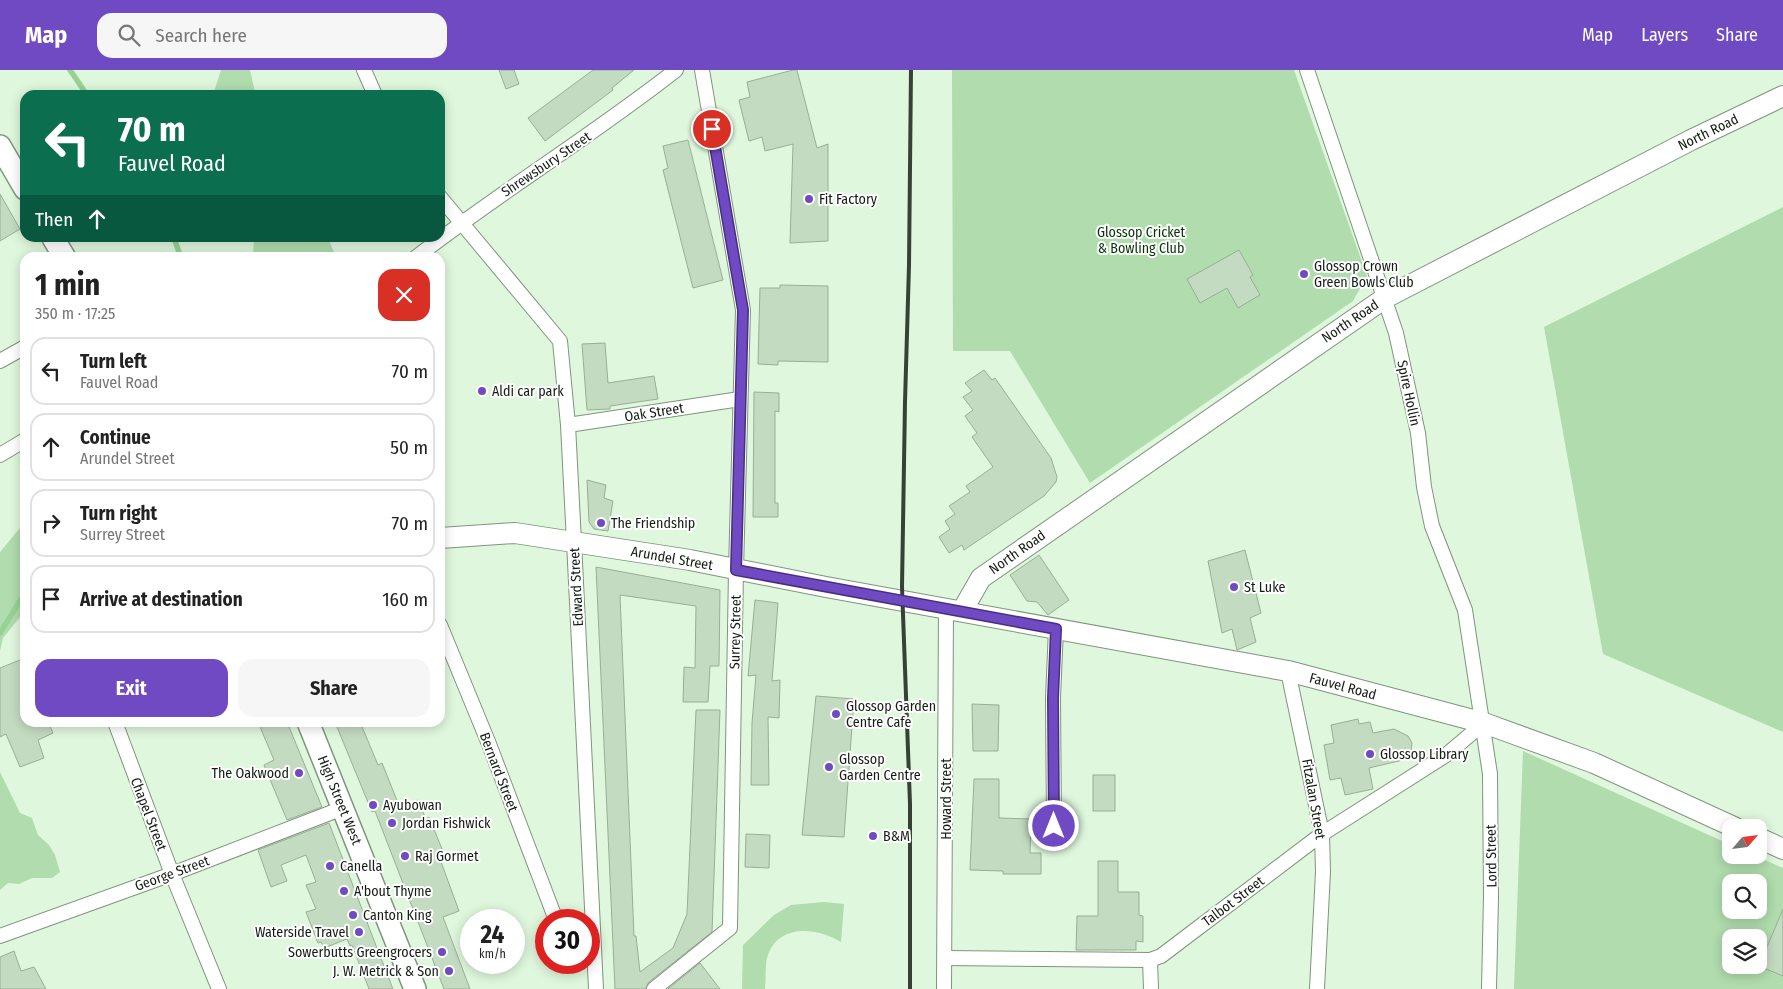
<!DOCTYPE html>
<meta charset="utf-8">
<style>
:root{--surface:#fff;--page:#f6f6f6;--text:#222;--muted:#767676;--line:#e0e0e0;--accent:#6f4ac3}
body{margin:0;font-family:"Fira Sans Condensed",sans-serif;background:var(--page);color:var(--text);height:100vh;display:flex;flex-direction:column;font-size:19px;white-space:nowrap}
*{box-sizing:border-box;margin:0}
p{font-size:16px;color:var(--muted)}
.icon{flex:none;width:28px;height:28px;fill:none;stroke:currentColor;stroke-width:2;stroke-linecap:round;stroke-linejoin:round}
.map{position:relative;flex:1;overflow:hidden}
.side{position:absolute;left:20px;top:182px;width:425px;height:475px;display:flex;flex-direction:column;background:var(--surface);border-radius:15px;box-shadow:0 2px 12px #0003}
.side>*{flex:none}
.hud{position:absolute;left:20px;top:20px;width:425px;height:152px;border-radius:15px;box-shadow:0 2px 12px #0003;background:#0b6e4f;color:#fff;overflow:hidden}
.needle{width:32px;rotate:62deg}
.controls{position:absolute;left:1722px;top:749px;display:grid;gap:10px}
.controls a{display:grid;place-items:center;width:45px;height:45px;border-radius:10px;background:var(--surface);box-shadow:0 2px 12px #0003;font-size:25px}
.speed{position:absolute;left:460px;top:839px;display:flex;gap:10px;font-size:25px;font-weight:700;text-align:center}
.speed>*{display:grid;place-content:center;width:65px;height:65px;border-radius:50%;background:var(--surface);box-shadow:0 2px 12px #0003;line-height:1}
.speed small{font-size:12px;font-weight:400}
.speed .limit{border:8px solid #d22;background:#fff;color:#111}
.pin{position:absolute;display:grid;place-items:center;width:42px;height:42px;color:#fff;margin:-21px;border:2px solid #fff;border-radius:50%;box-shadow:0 1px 5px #0007}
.me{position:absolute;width:55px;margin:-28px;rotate:0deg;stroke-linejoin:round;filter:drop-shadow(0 0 4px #0008)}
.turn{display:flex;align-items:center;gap:18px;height:105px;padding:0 15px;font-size:22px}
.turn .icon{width:65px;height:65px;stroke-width:2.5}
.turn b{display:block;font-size:35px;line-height:42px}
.then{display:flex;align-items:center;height:48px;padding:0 15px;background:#0003;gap:10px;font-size:19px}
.round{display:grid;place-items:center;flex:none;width:52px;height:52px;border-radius:15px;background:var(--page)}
.overview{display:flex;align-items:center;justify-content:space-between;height:85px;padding:0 15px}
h1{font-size:30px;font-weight:700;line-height:38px}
.button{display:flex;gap:10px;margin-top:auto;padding:10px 15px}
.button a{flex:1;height:58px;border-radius:15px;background:var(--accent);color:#fff;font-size:20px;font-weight:700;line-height:58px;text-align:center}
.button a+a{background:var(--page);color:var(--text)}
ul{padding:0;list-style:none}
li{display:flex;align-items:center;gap:15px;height:68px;margin:0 10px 8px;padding:0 5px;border:2px solid var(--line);border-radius:15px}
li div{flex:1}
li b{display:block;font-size:19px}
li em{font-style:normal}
header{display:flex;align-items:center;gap:30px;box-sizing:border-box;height:70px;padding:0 25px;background:var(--accent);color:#fff}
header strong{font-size:24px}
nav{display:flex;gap:28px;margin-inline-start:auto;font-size:18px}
.search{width:350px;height:45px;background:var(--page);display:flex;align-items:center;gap:12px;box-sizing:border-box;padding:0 18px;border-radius:15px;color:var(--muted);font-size:19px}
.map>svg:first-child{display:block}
.green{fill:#b0dcae;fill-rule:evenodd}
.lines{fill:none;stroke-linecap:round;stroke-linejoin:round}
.stream{stroke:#97d294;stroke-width:5.5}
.building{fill:#c3dbc1;stroke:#98af96}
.street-casing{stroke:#7f957d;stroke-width:16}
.secondary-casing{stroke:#7f957d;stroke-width:22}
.primary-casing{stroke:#7f957d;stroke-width:24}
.street{stroke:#fff;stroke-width:14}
.secondary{stroke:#fff;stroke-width:20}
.primary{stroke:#fff;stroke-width:21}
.rail{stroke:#374236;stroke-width:4}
.route-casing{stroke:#48307f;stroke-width:12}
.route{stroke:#6f4ac3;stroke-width:9}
.poi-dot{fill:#6f4ac3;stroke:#fff;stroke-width:2}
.labels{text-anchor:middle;stroke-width:4;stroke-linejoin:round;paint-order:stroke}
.street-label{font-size:14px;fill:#141d14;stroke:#fff}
.poi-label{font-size:14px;fill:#141d14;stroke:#fff;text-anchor:start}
.park-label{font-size:14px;fill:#093209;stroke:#fff}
</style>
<header>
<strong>Map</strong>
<div class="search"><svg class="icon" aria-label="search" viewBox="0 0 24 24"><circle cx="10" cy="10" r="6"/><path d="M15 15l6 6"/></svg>Search here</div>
<nav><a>Map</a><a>Layers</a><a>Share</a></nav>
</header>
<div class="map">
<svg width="1783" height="919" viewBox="0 0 1783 919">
<rect width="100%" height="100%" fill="#dff7dd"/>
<g class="green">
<polygon points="221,0 250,0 255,22 258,25 213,25"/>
<polygon points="952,0 1294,0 1367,206 1353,231 1090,413 1010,281 953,281"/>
<polygon points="1783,137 1783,662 1603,584 1544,257"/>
<polygon points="254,168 328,168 336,187 253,187"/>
<polygon points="25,452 25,541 3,568 0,581 0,482"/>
<path d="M1523 681 1731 775V785H1753L1783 798V919H1514ZM1731 812H1759V840H1731ZM1731 868H1759V895H1731Z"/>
<polygon points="0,702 20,743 32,748 38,765 49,775 55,785 60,802 52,808 32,808 19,814 8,813 0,820"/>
<path d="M824 832 844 834 841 872C817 857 777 853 767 888 765 897 766 909 765 919H742L743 875 774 845 791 835Z"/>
</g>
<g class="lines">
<g class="stream">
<polyline points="70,0 87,25"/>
<polyline points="174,168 181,188"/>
<polyline points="0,563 25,523"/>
</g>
</g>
<g class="building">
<polygon points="499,0 514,0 519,14 506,19"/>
<polygon points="593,0 634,0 612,18 613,20 545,71 528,48"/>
<polygon points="793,0 797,0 817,78 828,74 828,171 790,173 793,74 765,81 762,67 749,71 739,30 750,27 747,12"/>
<polygon points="688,70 723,210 693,218 663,100 668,98 663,76"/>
<polygon points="0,124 20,159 0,171"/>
<polygon points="1239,180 1253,205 1250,207 1260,225 1238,238 1227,218 1200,233 1187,209"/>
<polygon points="780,215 828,216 828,292 778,291 778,295 758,294 760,218 780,218"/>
<polygon points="605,273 608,313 654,306 658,329 610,336 610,339 587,340 582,274"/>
<polygon points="984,300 992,310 995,308 1051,388 1057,407 1056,412 1044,426 964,480 962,475 949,483 939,467 950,459 945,451 955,444 949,436 970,422 966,416 993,397 972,367 977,363 965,346 973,340 963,327 972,321 965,313"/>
<polygon points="754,322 779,323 779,342 775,341 775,433 778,433 778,447 753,447"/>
<polygon points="587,410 606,415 604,428 613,431 608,461 594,459 589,452"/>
<polygon points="1245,480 1261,543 1250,548 1256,572 1237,580 1232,559 1222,563 1208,491"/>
<polygon points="1039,485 1069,530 1048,545 1037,532 1027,531 1010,505"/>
<polygon points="596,497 720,520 719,596 710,596 708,632 683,632 684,597 695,598 696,536 620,525 634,866 636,866 640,902 673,878 687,844 696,640 720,640 712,862 649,912 645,919 615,919"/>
<polygon points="755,530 778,533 772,611 780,610 779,648 768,647 769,715 751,715 752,653 756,605 748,606"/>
<polygon points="25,588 25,652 48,652 53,663 38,670 44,688 20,697 6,664 0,667 0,598"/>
<polygon points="816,626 854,629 844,767 802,765"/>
<polygon points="972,634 999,635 998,681 973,681"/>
<polygon points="1358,649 1359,654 1370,652 1373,663 1394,659 1408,666 1412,673 1411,681 1407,687 1399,691 1369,698 1373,719 1345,725 1341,708 1330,710 1324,675 1334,673 1331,655"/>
<polygon points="258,652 287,652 322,737 287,750 264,695 274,690"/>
<polygon points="335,652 360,652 378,695 382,693 400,738 418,730 426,749 429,747 442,779 437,781 459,841 443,847 470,919 444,919 375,741 372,742"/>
<rect x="1093" y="705" width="22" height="36"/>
<polygon points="974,709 999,709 999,748 1031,749 1030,783 1041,783 1041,804 1003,804 1003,801 970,800"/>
<polygon points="329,753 375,873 393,919 369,919 352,875 350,876 347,869 324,878 321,872 318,873 306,842 316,839 306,815 316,812 306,785 281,795 287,811 271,817 258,780"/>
<polygon points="746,764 770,765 769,798 745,797"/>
<polygon points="1098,791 1118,791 1118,822 1139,822 1139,845 1143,846 1143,872 1136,871 1136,880 1076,880 1077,846 1098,846"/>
<polygon points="1783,839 1783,906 1759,896"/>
<polygon points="14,881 21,901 34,897 46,919 0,919 0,887"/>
<polygon points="700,893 720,919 668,919"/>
</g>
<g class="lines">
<defs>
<g id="street">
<polyline points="364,0 375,25"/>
<polyline points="1307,0 1396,263 1418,363 1424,417 1432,456 1465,540 1490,704 1491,827 1489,919"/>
<polyline points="440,127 560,271 568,355 574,472 596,919"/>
<path d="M415 188C500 122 592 66 676 0"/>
<polyline points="0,291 25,277"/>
<polyline points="568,355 740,329"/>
<polyline points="0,385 25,370"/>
<polyline points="440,555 489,674 556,850"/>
<polyline points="1288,601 1322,764 1323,802 1317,919"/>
<polyline points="115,652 172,804 219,919"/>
<polyline points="1054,756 1053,628 1056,559"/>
<polyline points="0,866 172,804 343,738"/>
<polyline points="945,888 1150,890 1161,886 1322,764 1446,685 1484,653"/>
<polyline points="1150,890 1151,919"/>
<polyline points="654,919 730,858 736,500 743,240 702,0"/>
<polyline points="944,919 946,539"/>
</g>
<g id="secondary">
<polyline points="440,468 515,463 690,490 826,517 1288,601 1484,653 1594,693 1736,758"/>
<polyline points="962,541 981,508 1385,228 1691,70 1783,26"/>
<polyline points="1759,768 1783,779"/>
</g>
<g id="primary">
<polyline points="0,76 25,119"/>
<polyline points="53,168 65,188"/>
<polyline points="308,652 415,919"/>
</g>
</defs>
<use href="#street" class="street-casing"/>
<use href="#secondary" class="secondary-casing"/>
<use href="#primary" class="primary-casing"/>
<use href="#street" class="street"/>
<use href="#secondary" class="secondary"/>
<use href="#primary" class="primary"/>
<polyline class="rail" points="910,919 910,734 902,517 905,332 909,195 911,0"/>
</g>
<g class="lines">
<defs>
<polyline id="route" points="712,59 743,240 736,500 1056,559 1053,628 1054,756"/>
</defs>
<use href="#route" class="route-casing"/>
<use href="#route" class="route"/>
</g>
<g class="poi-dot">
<circle cx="809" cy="129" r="5"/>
<circle cx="1304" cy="204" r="5"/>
<circle cx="482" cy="321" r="5"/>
<circle cx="601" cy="453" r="5"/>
<circle cx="1234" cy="517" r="5"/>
<circle cx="836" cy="644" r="5"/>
<circle cx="1370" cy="684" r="5"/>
<circle cx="829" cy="697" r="5"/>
<circle cx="299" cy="703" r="5"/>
<circle cx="373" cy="735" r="5"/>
<circle cx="392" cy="753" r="5"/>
<circle cx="873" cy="766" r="5"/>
<circle cx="405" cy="786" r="5"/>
<circle cx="330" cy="796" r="5"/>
<circle cx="344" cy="821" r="5"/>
<circle cx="353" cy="845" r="5"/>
<circle cx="359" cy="862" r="5"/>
<circle cx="442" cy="882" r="5"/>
<circle cx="449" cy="901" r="5"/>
</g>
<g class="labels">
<g class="street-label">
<text transform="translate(1708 62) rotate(-26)" y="5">North Road</text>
<text transform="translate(546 94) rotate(-34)" y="5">Shrewsbury Street</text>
<text transform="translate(1350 251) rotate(-34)" y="5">North Road</text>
<text transform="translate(1409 323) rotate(78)" y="5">Spire Hollin</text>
<text transform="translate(654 342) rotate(-9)" y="5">Oak Street</text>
<text transform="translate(1017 482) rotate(-35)" y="5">North Road</text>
<text transform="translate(672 488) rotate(10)" y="5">Arundel Street</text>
<text transform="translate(576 517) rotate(-93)" y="5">Edward Street</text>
<text transform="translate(735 562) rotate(-89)" y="5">Surrey Street</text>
<text transform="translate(1343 616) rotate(15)" y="5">Fauvel Road</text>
<text transform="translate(499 702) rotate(69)" y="5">Bernard Street</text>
<text transform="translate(946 729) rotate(-90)" y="5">Howard Street</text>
<text transform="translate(1314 729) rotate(80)" y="5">Fitzalan Street</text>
<text transform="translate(340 730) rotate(68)" y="5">High Street West</text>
<text transform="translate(149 744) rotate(69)" y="5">Chapel Street</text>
<text transform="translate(1491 786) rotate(-91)" y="5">Lord Street</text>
<text transform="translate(172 803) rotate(-20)" y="5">George Street</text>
<text transform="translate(1233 831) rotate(-37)" y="5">Talbot Street</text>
</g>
<g class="poi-label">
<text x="819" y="134">Fit Factory</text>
<text x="1314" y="201">Glossop Crown<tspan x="1314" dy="16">Green Bowls Club</tspan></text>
<text x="492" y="326">Aldi car park</text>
<text x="611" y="458">The Friendship</text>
<text x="1244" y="522">St Luke</text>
<text x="846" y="641">Glossop Garden<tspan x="846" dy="16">Centre Cafe</tspan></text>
<text x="1380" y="689">Glossop Library</text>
<text x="839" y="694">Glossop<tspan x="839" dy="16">Garden Centre</tspan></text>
<text x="289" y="708" text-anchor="end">The Oakwood</text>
<text x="383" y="740">Ayubowan</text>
<text x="402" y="758">Jordan Fishwick</text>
<text x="883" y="771">B&amp;M</text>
<text x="415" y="791">Raj Gormet</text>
<text x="340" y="801">Canella</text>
<text x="354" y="826">A'bout Thyme</text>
<text x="363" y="850">Canton King</text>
<text x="349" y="867" text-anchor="end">Waterside Travel</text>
<text x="432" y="887" text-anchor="end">Sowerbutts Greengrocers</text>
<text x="439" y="906" text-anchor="end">J. W. Metrick &amp; Son</text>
</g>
<g class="park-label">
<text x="1141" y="167">Glossop Cricket<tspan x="1141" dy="16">&amp; Bowling Club</tspan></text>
</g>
</g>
</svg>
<div class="controls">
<a><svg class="needle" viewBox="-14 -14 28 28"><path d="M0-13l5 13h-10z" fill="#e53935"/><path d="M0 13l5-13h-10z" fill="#767676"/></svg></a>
<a><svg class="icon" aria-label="search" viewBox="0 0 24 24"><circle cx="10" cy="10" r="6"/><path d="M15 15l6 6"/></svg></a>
<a><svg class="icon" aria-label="layers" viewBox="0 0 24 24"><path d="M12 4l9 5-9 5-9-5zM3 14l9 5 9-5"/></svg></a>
</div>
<div class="speed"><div>24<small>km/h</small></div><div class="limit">30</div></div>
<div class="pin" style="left:712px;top:59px;background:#d93025"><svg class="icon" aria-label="arrive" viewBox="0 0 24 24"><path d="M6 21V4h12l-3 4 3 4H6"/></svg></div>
<svg class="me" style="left:1054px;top:756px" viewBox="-20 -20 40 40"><circle r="17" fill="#6f4ac3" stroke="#fff" stroke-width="3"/><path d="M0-11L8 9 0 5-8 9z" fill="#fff"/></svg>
<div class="hud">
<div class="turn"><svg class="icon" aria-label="left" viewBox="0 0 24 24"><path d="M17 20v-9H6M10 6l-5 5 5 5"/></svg><div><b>70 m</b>Fauvel Road</div></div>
<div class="then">Then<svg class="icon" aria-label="ahead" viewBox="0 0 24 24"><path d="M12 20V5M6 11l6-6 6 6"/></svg></div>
</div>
<section class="side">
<div class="overview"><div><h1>1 min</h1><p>350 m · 17:25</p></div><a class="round" style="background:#d93025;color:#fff"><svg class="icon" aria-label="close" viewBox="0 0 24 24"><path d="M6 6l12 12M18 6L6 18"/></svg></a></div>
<ul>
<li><svg class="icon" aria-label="left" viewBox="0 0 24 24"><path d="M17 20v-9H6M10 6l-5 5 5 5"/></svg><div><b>Turn left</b><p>Fauvel Road</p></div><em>70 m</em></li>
<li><svg class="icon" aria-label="ahead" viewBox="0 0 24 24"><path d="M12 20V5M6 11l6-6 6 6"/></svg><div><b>Continue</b><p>Arundel Street</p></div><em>50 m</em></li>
<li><svg class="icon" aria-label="right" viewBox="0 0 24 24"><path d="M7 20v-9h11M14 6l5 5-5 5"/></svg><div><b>Turn right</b><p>Surrey Street</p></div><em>70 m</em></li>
<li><svg class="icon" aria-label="arrive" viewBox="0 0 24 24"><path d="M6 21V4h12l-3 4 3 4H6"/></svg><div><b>Arrive at destination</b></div><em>160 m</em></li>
</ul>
<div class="button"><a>Exit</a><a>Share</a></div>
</section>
</div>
